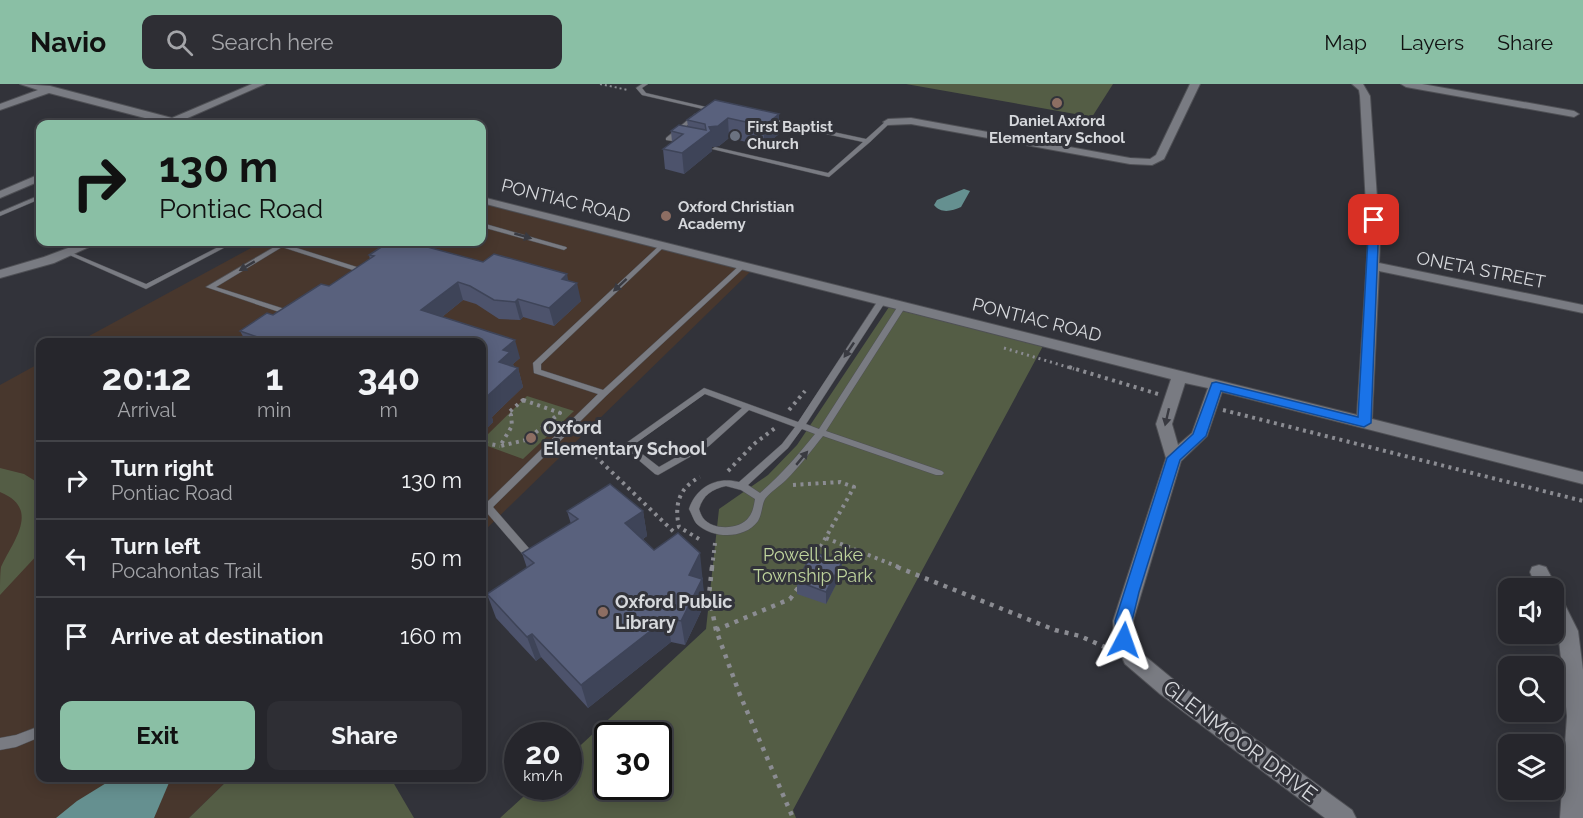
<!DOCTYPE html>
<style>
:root{--surface:#26262c;--page:#2e2e34;--text:#f1f3f6;--muted:#a4a5a9;--line:#424348;--accent:#8abfa5}
body{margin:0;font-family:Raleway,sans-serif;background:var(--page);color:var(--text);height:100vh;display:flex;flex-direction:column;font-size:22px;white-space:nowrap}
*{box-sizing:border-box;margin:0}
p{font-size:20px;color:var(--muted)}
.icon{flex:none;width:33px;height:33px;fill:none;stroke:currentColor;stroke-width:2;stroke-linecap:round;stroke-linejoin:round}
.map{position:relative;flex:1;overflow:hidden}
.drawer{position:absolute;left:36px;top:254px;width:450px;height:444px;display:flex;flex-direction:column;background:var(--surface);border-radius:12px;box-shadow:0 3px 15px #0003,0 0 0 2px var(--line)}
.drawer>*{flex:none}
.hud{position:absolute;left:36px;top:36px;width:450px;height:126px;border-radius:12px;box-shadow:0 3px 15px #0003,0 0 0 2px var(--line);background:#8abfa5;color:#111;overflow:hidden}
.controls{position:absolute;left:1498px;top:494px;display:grid;gap:12px}
.controls a{display:grid;place-items:center;width:66px;height:66px;border-radius:12px;background:var(--surface);box-shadow:0 3px 15px #0003,0 0 0 2px var(--line);font-size:30px}
.speed{position:absolute;left:504px;top:638px;display:flex;gap:12px;font-size:30px;font-weight:700;text-align:center}
.speed>*{display:grid;place-content:center;width:78px;height:78px;border-radius:50%;background:var(--surface);box-shadow:0 3px 15px #0003,0 0 0 2px var(--line);line-height:1}
.speed small{font-size:15px;font-weight:400}
.speed .limit{border:3px solid #111;border-radius:9px;background:#fff;color:#111}
.pin{position:absolute;display:grid;place-items:center;width:51px;height:51px;color:#fff;margin:-26px;border-radius:12px;box-shadow:0 3px 9px #0006}
.me{position:absolute;width:66px;margin:-33px;rotate:4deg;stroke-linejoin:round;filter:drop-shadow(0 0 4px #0008)}
.turn{display:flex;align-items:center;gap:21px;height:126px;padding:0 24px;font-size:27px}
.turn .icon{width:78px;height:78px;stroke-width:2.5}
.turn b{display:block;font-size:42px;line-height:51px}
.eta{display:flex;justify-content:space-evenly;align-items:center;height:102px;text-align:center}
.eta b{font-size:36px;font-weight:700;line-height:42px}
.cta{display:flex;gap:12px;margin-top:auto;padding:12px 24px}
.cta a{flex:1;height:69px;border-radius:12px;background:var(--accent);color:#111;font-size:24px;font-weight:700;line-height:69px;text-align:center}
.cta a+a{background:var(--page);color:var(--text)}
ul{padding:0;list-style:none}
li{display:flex;align-items:center;gap:18px;height:78px;padding:0 24px;border-top:2px solid var(--line)}
li div{flex:1}
li b{display:block;font-size:22px}
li em{font-style:normal}
header{display:flex;align-items:center;gap:36px;box-sizing:border-box;height:84px;padding:0 30px;background:var(--accent);color:#111}
header strong{font-size:28px}
nav{display:flex;gap:33px;margin-inline-start:auto;font-size:21px}
.search{width:420px;height:54px;background:var(--page);display:flex;align-items:center;gap:15px;box-sizing:border-box;padding:0 21px;border-radius:12px;color:var(--muted);font-size:22px}
.map>svg:first-child{display:block}
.education{fill:#48372d}
.green{fill:#545d45;fill-rule:evenodd}
.water{fill:#659090}
.lines{fill:none;stroke-linecap:round;stroke-linejoin:round}
.service-casing{stroke:#4f5055;stroke-width:1}
.minor-casing{stroke:#4f5055;stroke-width:2}
.path-far3{stroke:#8b8c92;stroke-width:2;stroke-dasharray:2 3;stroke-linecap:butt}
.path-far2{stroke:#8b8c92;stroke-width:3;stroke-dasharray:2 4;stroke-linecap:butt}
.path-far1{stroke:#8b8c92;stroke-width:4;stroke-dasharray:3 4.5;stroke-linecap:butt}
.path{stroke:#8b8c92;stroke-width:4.5;stroke-dasharray:4 6;stroke-linecap:butt}
.service{fill:#797b82;fill-rule:evenodd}
.minor{fill:#797b82;fill-rule:evenodd}
.wall{fill:#4d536c}
.shaded-wall{fill:#3e4458}
.building{fill:#59617d;stroke:#3e4458;stroke-width:1.5}
.oneway{fill:#393a41}
.route{fill:#1a73e8;stroke:#114b97;stroke-width:1.5}
.education-dot{fill:#8d6e63;stroke:#32333a;stroke-width:2}
.worship-dot{fill:#6b7280;stroke:#32333a;stroke-width:2}
.labels{text-anchor:middle;stroke-width:6;stroke-linejoin:round;paint-order:stroke}
.far-poi-label{font-size:15px;font-weight:bold;fill:#d6d8dc;stroke:#32333a;text-anchor:start}
.street-label{font-size:18px;fill:#d6d8dc;stroke:#32333a}
.poi-label{font-size:18px;font-weight:bold;fill:#d6d8dc;stroke:#32333a;text-anchor:start}
.park-label{font-size:18px;fill:#bfd49d;stroke:#32333a}
.near-street-label{font-size:21px;fill:#d6d8dc;stroke:#32333a}
</style>
<header>
<strong>Navio</strong>
<div class="search"><svg class="icon" aria-label="search" viewBox="0 0 24 24"><circle cx="10" cy="10" r="6"/><path d="M15 15l6 6"/></svg>Search here</div>
<nav><a>Map</a><a>Layers</a><a>Share</a></nav>
</header>
<div class="map">
<svg width="1583" height="734" viewBox="0 0 1583 734">
<rect width="100%" height="100%" fill="#32333a"/>
<g class="education">
<polygon points="482,120 750,188 482,449 482,258 78,258 262,158 349,158 369,163 378,158 482,158"/>
<polygon points="40,279 40,693 231,693 189,734 0,734 0,301"/>
</g>
<g class="green">
<polygon points="906,0 1113,0 1092,33"/>
<path d="M889 223 1043 262 793 726 796 734H500L535 702H568L569 672 706 545 719 425 768 391 797 361ZM608 651H658V702H608Z"/>
<polygon points="527,312 574,327 523,375 482,360 482,356"/>
<path d="M0 384 24 390 40 400V468L0 511C0 502 0 490 1 483 12 458 42 425 0 408Z"/>
<polygon points="231,693 390,693 414,734 189,734"/>
</g>
<g class="water">
<path d="M964 105 970 107 961 123C952 127 941 130 934 121L937 116Z"/>
<polygon points="116,693 171,694 154,734 56,734 77,717"/>
</g>
<g class="lines">
<defs>
<g id="service">
<polygon points="642,0 648,0 642,4 646,9 719,26 716,28 642,11 636,4"/>
<polygon points="695,30 700,31 672,54 685,57 685,59 666,56 666,54"/>
<polygon points="768,34 866,55 886,37 891,38 870,58 829,93 712,65 715,63 828,89 863,58 766,37 766,35"/>
<polygon points="40,111 40,115 0,132 0,128"/>
<polygon points="482,139 566,163 567,164 564,166 482,143"/>
<polygon points="228,158 235,158 146,205 65,169 66,168 70,168 146,200"/>
<polygon points="281,159 363,185 362,187 356,187 282,163 216,203 294,228 295,230 291,232 206,203"/>
<polygon points="663,159 665,160 665,162 541,280 541,286 603,306 740,181 744,181 746,182 607,311 493,423 534,470 533,473 529,474 525,473 487,429 482,431 482,423 598,310 534,289 533,279 661,160"/>
<path d="M879 215H882L886 217 806 340 819 345 898 222 902 220H905L906 222 826 347 942 387 944 389 942 391H936L823 352C811 367 800 382 786 396 780 402 770 408 765 415 762 420 762 430 758 437 745 455 714 455 698 441 694 438 692 430 689 425 696 403 717 392 739 398L782 360 795 343 749 326 709 362 658 391 655 390 622 362 704 304 798 338ZM705 310 742 324 703 358 659 383 632 362ZM802 345 815 350C798 371 781 391 760 409L748 401 788 364ZM726 402 741 406 755 415C754 421 753 428 749 433 740 446 713 447 703 434 701 431 700 428 699 425 703 411 712 405 726 402Z"/>
<polygon points="40,642 40,653 16,663 0,666 0,654 16,651"/>
</g>
<g id="minor">
<polygon points="20,0 50,2 172,34 252,0 265,0 183,36 190,40 168,40 49,9 0,26 0,20 38,6"/>
<polygon points="1190,0 1200,0 1164,75 1152,81 1130,80 911,40 888,41 883,38 888,35 911,34 1130,74 1150,75 1156,71"/>
<path d="M1352 0H1363L1370 12 1380 158 1379 179 1583 221V229L1379 187 1372 335 1583 388V400L1222 308 1207 352 1181 377 1133 537 1134 556 1140 568 1174 596 1352 726 1356 734H1325L1160 610 1125 580 1114 556 1113 537 1166 374 1156 340 1171 295 482 119V113L1357 331 1368 158 1360 12 1359 6ZM1185 299 1208 304 1192 349 1178 361 1172 340Z"/>
<polygon points="1401,0 1422,0 1574,27 1579,30 1574,33 1406,3"/>
<polygon points="40,90 40,97 0,114 0,107"/>
<polygon points="84,158 100,158 54,179 0,194 0,186 44,173"/>
<polygon points="1539,481 1546,483 1557,504 1554,509 1554,504 1537,504 1530,488 1532,483"/>
<polygon points="1554,511 1561,513 1578,547 1583,586 1583,734 1560,734 1567,632 1558,547 1554,539"/>
</g>
</defs>
<use href="#service" class="service-casing"/>
<use href="#minor" class="minor-casing"/>
<polyline class="path-far3" points="600,0 628,6"/>
<polyline class="path-far2" points="1004,264 1074,285"/>
<g class="path-far1">
<polyline points="1069,283 1158,310"/>
<polygon points="523,316 560,329 526,356 500,362 512,342 511,331 508,329"/>
<polyline points="789,326 805,307"/>
<polyline points="1223,326 1583,417"/>
<polyline points="485,359 500,362"/>
<polyline points="590,367 677,451"/>
<polyline points="728,387 754,360 775,344"/>
<polyline points="793,401 840,398 854,403 816,471"/>
<polyline points="826,454 901,484"/>
<path d="M699 455 679 443C674 420 679 404 700 393"/>
<polyline points="712,484 715,459"/>
</g>
<g class="path">
<polyline points="712,483 709,511 716,546 740,611 793,734"/>
<polyline points="897,483 1055,546 1080,552 1107,564"/>
<polyline points="716,546 790,515 798,504"/>
</g>
<use href="#service" class="service"/>
<use href="#minor" class="minor"/>
</g>
<g class="wall">
<polygon points="715,16 779,50 764,62 729,54 719,62 712,63 712,67 684,90 665,85 663,65 672,58 671,47 688,43 687,36"/>
<polygon points="369,171 483,178 568,197 581,217 554,242 523,233 520,236 499,235 476,220 463,216 442,233 520,274 513,280 514,283 518,284 523,303 492,333 493,338 482,349 482,258 246,258 240,247 273,231 329,202 370,175"/>
<polygon points="567,427 643,427 647,452 643,455 654,466 703,494 702,496 705,519 685,561 671,558 588,624 541,573 536,577 496,534 487,510 527,484 522,469 571,440"/>
<polygon points="841,491 826,520 797,510 797,497"/>
</g>
<g class="shaded-wall">
<polygon points="779,30 779,50 764,62 764,42"/>
<polygon points="728,34 729,54 719,62 712,63 712,67 684,90 682,69 709,43"/>
<polygon points="567,190 570,205 577,199 581,217 554,242 549,224 562,195"/>
<polygon points="458,198 463,216 427,245 421,226"/>
<polygon points="518,215 523,233 520,236 515,218"/>
<polygon points="515,256 520,274 513,280 515,287 499,278 503,266"/>
<polygon points="518,284 523,303 492,333 493,338 482,349 482,317"/>
<polygon points="643,427 647,452 630,463 625,439"/>
<polygon points="700,469 705,519 685,561 681,537 689,491"/>
<polygon points="842,478 841,491 826,520 826,508"/>
<polygon points="667,534 671,558 588,624 581,601"/>
<polygon points="532,550 541,573 536,577 527,553"/>
</g>
<g class="building">
<polygon points="715,16 779,30 764,42 728,34 718,42 709,43 711,47 682,69 663,65 683,50 671,47 679,41 706,46 705,40 687,36"/>
<polygon points="389,158 409,158 483,178 494,170 567,190 562,195 577,199 549,224 518,215 515,218 494,216 470,202 458,198 421,226 515,256 503,266 510,268 499,278 518,284 482,317 487,319 482,324 482,258 349,258 345,257 344,258 272,258 240,247 267,229 273,231 321,200 329,202 374,172 369,171"/>
<polygon points="610,400 643,427 625,439 654,466 678,449 700,469 689,491 702,495 681,537 667,534 581,601 532,550 527,553 487,510 534,479 522,469 578,435 567,427"/>
<polygon points="813,468 842,478 826,508 797,497"/>
</g>
<defs><path id="oneway-solid" d="M-6-.8H1V-3.2L6.5 0L1 3.2V.8H-6Z" transform="scale(1.5)"/></defs>
<g class="oneway">
<use href="#oneway-solid" transform="translate(523 152) rotate(16)"/>
<use href="#oneway-solid" transform="translate(247 182) rotate(149)"/>
<use href="#oneway-solid" transform="translate(620 201) rotate(137)"/>
<use href="#oneway-solid" transform="translate(849 266) rotate(124)"/>
<use href="#oneway-solid" transform="translate(1167 333) rotate(103)"/>
<use href="#oneway-solid" transform="translate(802 374) rotate(-50)"/>
</g>
<polygon class="route" points="1374,133 1379,136 1371,339 1364,343 1221,307 1206,352 1180,376 1139,508 1132,537 1133,556 1130,561 1124,563 1118,561 1115,537 1167,374 1193,350 1212,299 1216,298 1358,333 1369,136"/>
<g class="education-dot">
<circle cx="1057" cy="19" r="6"/>
<circle cx="666" cy="132" r="6"/>
<circle cx="531" cy="354" r="6"/>
<circle cx="603" cy="528" r="6"/>
</g>
<circle class="worship-dot" cx="735" cy="52" r="6"/>
<g class="labels">
<g class="far-poi-label">
<text x="1057" y="42" text-anchor="middle">Daniel Axford<tspan x="1057" dy="17">Elementary School</tspan></text>
<text x="747" y="48">First Baptist<tspan x="747" dy="17">Church</tspan></text>
<text x="678" y="128">Oxford Christian<tspan x="678" dy="17">Academy</tspan></text>
</g>
<g class="street-label">
<text transform="translate(566 117) rotate(14)" y="6">PONTIAC ROAD</text>
<text transform="translate(1481 186) rotate(11)" y="6">ONETA STREET</text>
<text transform="translate(1037 236) rotate(14)" y="6">PONTIAC ROAD</text>
</g>
<g class="poi-label">
<text x="543" y="350">Oxford<tspan x="543" dy="21">Elementary School</tspan></text>
<text x="615" y="524">Oxford Public<tspan x="615" dy="21">Library</tspan></text>
</g>
<g class="park-label">
<text x="813" y="477">Powell Lake<tspan x="813" dy="21">Township Park</tspan></text>
</g>
<g class="near-street-label">
<text transform="translate(1240 657) rotate(37)" y="7">GLENMOOR DRIVE</text>
</g>
</g>
</svg>
<div class="controls">
<a><svg class="icon" aria-label="sound" viewBox="0 0 24 24"><path d="M4 9h4l5-4v14l-5-4H4zM17 9q2 3 0 6"/></svg></a>
<a><svg class="icon" aria-label="search" viewBox="0 0 24 24"><circle cx="10" cy="10" r="6"/><path d="M15 15l6 6"/></svg></a>
<a><svg class="icon" aria-label="layers" viewBox="0 0 24 24"><path d="M12 4l9 5-9 5-9-5zM3 14l9 5 9-5"/></svg></a>
</div>
<div class="speed"><div>20<small>km/h</small></div><div class="limit">30</div></div>
<div class="pin" style="left:1374px;top:136px;background:#d93025"><svg class="icon" aria-label="arrive" viewBox="0 0 24 24"><path d="M6 21V4h12l-3 4 3 4H6"/></svg></div>
<svg class="me" style="left:1124px;top:556px" viewBox="-20 -20 40 40"><path d="M0-17L14 15 0 8-14 15z" fill="#1a73e8" stroke="#fff" stroke-width="4"/></svg>
<div class="hud">
<div class="turn"><svg class="icon" aria-label="right" viewBox="0 0 24 24"><path d="M7 20v-9h11M14 6l5 5-5 5"/></svg><div><b>130 m</b>Pontiac Road</div></div>
</div>
<section class="drawer">
<div class="eta">
<div><b>20:12</b><p>Arrival</p></div>
<div><b>1</b><p>min</p></div>
<div><b>340</b><p>m</p></div>
</div>
<ul>
<li><svg class="icon" aria-label="right" viewBox="0 0 24 24"><path d="M7 20v-9h11M14 6l5 5-5 5"/></svg><div><b>Turn right</b><p>Pontiac Road</p></div><em>130 m</em></li>
<li><svg class="icon" aria-label="left" viewBox="0 0 24 24"><path d="M17 20v-9H6M10 6l-5 5 5 5"/></svg><div><b>Turn left</b><p>Pocahontas Trail</p></div><em>50 m</em></li>
<li><svg class="icon" aria-label="arrive" viewBox="0 0 24 24"><path d="M6 21V4h12l-3 4 3 4H6"/></svg><div><b>Arrive at destination</b></div><em>160 m</em></li>
</ul>
<div class="cta"><a>Exit</a><a>Share</a></div>
</section>
</div>
